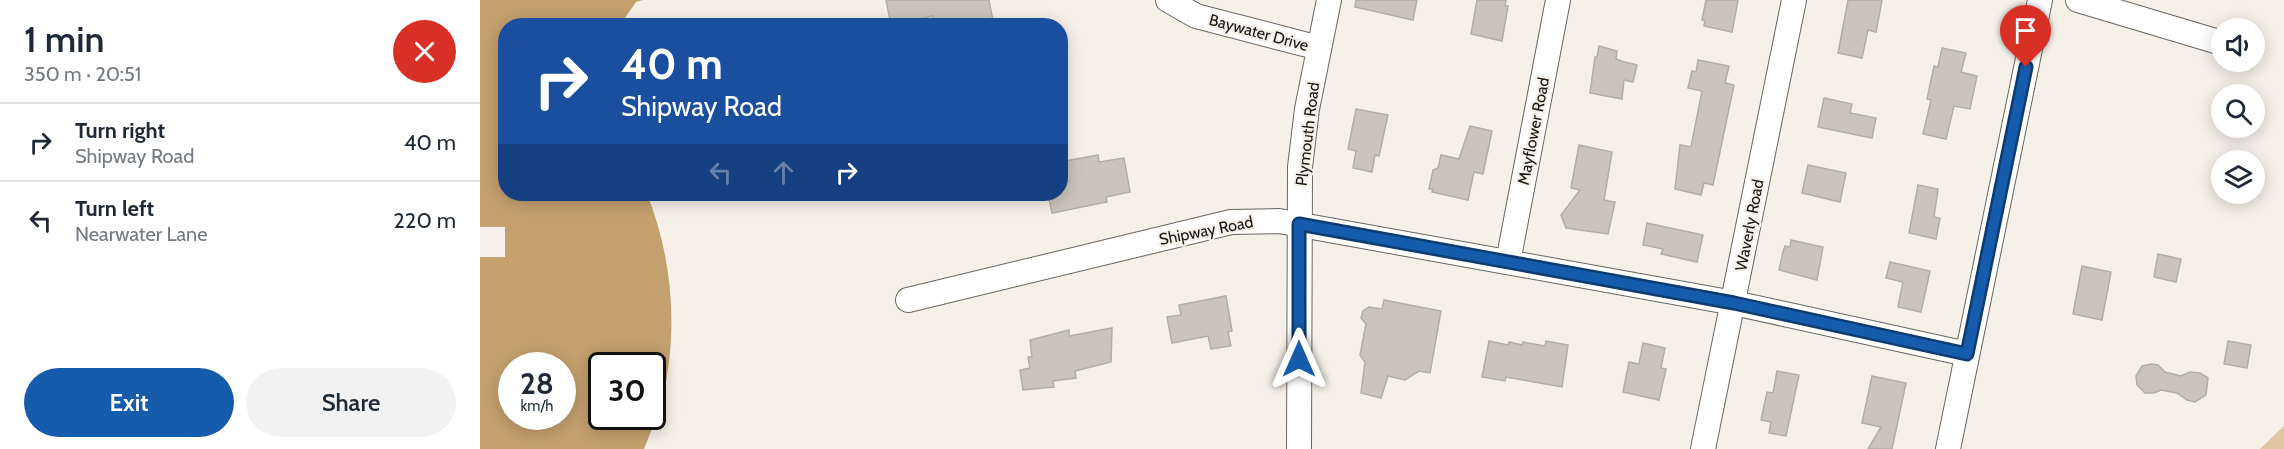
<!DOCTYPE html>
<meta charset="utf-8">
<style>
:root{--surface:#fff;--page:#f2f2f3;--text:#1f2937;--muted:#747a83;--line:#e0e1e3;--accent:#165cac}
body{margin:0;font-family:Cabin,sans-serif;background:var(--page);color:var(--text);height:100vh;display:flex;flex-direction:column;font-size:22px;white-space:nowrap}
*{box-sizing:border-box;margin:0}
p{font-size:20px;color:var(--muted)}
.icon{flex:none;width:33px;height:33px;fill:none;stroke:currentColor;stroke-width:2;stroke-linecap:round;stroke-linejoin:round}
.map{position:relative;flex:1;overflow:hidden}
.drawer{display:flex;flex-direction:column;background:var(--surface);width:480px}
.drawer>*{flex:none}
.top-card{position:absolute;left:18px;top:18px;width:570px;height:183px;border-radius:24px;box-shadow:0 3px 15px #0003;background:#1a4fa0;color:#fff;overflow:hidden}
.buttons{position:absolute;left:1731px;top:18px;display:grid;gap:12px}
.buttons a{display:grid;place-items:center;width:54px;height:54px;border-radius:50%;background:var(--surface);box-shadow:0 3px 15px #0003;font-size:30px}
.speed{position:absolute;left:18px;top:352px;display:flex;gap:12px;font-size:30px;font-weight:700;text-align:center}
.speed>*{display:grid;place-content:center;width:78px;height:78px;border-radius:50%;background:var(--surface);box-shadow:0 3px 15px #0003;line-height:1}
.speed small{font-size:15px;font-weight:400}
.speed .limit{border:3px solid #111;border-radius:9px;background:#fff;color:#111}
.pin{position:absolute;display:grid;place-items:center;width:51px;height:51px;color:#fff;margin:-62px -26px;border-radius:50% 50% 50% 0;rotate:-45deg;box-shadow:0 0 6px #0007}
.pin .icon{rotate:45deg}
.me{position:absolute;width:66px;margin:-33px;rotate:0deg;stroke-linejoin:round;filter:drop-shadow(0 0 4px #0008)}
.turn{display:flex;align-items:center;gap:21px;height:126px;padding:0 24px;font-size:27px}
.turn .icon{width:78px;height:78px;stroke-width:2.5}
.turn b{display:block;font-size:42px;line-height:51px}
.lanes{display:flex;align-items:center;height:57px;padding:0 24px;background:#0003;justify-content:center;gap:30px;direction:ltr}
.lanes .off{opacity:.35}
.round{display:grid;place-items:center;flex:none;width:63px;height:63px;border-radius:32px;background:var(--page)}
.head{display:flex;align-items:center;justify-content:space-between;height:102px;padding:0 24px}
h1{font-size:36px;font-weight:600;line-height:45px}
.primary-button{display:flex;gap:12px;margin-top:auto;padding:12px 24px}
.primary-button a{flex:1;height:69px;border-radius:36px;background:var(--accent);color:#fff;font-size:24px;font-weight:600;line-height:69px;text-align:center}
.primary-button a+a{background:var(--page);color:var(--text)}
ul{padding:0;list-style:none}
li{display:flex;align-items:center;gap:18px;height:78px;padding:0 24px;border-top:2px solid var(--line)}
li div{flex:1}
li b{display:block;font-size:22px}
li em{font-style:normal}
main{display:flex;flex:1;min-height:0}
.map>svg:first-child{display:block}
.green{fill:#dfc5a2}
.water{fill:#c4a06e;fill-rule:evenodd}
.pier{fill:#f5f0e8}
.building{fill:#cac4bd;stroke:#b2ada6;stroke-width:1.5}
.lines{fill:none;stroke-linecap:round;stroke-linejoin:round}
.minor-casing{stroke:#6a655f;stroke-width:26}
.minor{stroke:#fff;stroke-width:24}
.route-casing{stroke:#0e3c70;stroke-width:15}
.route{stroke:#165cac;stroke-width:10}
.labels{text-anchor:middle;stroke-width:4.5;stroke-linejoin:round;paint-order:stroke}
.street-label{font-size:16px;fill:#191715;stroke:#f5f0e8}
</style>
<main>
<section class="drawer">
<div class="head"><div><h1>1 min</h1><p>350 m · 20:51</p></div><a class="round" style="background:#d93025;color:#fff"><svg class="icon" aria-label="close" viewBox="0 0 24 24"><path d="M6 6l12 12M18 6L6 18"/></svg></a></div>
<ul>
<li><svg class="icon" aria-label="right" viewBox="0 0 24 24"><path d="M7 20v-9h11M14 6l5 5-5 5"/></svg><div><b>Turn right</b><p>Shipway Road</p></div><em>40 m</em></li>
<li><svg class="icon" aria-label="left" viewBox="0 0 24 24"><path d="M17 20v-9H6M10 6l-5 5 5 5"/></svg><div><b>Turn left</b><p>Nearwater Lane</p></div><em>220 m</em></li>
</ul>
<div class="primary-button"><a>Exit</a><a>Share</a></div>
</section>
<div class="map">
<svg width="1804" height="449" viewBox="0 0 1804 449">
<rect width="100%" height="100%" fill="#f5f0e8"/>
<polygon class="green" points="1804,426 1804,449 1780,449"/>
<path class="water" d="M0 0H163L156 2 140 25 26 26V194H167C192 256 198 327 184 392 180 412 171 431 164 449H0ZM32 366H82V417H32ZM122 366H172V417H122Z"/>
<rect class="pier" x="0" y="227" width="25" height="30"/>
<g class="building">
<polygon points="406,0 509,0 514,26 455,26 453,16 411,25"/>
<polygon points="876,0 937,0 933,20 875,7"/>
<polygon points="997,0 1026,0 1025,6 1028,6 1022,41 991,34"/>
<polygon points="1226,0 1258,0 1252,32 1224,26 1225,21 1222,20"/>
<polygon points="1368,0 1402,0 1396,32 1388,30 1382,58 1358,53"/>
<polygon points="1119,46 1137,51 1136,59 1141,61 1157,65 1153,82 1144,80 1142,99 1110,93 1115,57 1117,57"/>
<polygon points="1462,48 1486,53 1481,72 1497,76 1490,109 1474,106 1466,139 1443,134 1451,100 1447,99 1454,66 1458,67"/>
<polygon points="1218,60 1249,66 1245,83 1254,85 1233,185 1224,183 1221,195 1195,189 1200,145 1211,147 1222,91 1208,88 1212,71 1216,72"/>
<polygon points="1344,98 1372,104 1370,113 1396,118 1392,138 1338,127"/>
<polygon points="876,109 908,115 899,156 895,155 892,172 873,168 876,151 868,149"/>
<polygon points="990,126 1012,131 1003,174 994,172 988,200 952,192 953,189 949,189 953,170 958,168 961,155 979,159"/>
<polygon points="1099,145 1132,152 1124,200 1135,202 1128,234 1086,228 1081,215 1100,190 1091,188"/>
<polygon points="618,155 619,162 644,158 650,192 626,197 627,202 572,213 568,194 580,194 580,162"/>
<polygon points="1328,165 1366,173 1360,202 1322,193"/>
<polygon points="1438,185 1458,189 1454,217 1460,218 1456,239 1429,233"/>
<polygon points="1167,223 1223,235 1217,262 1181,254 1183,249 1163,245"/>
<polygon points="1311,240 1343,247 1337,280 1299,270 1303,252 1305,246 1310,247"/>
<polygon points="1678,254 1701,259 1696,282 1674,277"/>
<polygon points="1410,262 1450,271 1441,312 1418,307 1423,282 1406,278"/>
<polygon points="1602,266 1631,272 1622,320 1593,314"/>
<polygon points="746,296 752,331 748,332 751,346 731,349 728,336 692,343 687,317 701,315 699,305"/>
<polygon points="904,300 961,311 950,373 939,371 925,380 908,376 901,398 881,393 885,362 880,355 886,324 881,318 883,311 889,307 902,309"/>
<polygon points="632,328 631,362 595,371 596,378 573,381 574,387 543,390 540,370 550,368 548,357 552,357 550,340 589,330 589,336"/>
<polygon points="1009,341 1028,345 1029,342 1042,345 1043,342 1065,346 1066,341 1088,345 1082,387 1026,377 1025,381 1002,377"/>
<polygon points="1748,341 1771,345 1767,368 1744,364"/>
<polygon points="1163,343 1185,348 1181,368 1186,369 1179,400 1143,392 1149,362 1159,364"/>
<polygon points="1671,364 1678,365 1685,372 1701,376 1710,372 1720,373 1728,378 1726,395 1715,402 1707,400 1697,393 1681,390 1674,393 1665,393 1657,385 1656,376 1662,366"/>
<polygon points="1297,371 1319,375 1306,436 1289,433 1291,422 1281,420 1287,392 1293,393"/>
<polygon points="1392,376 1426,383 1412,449 1388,449 1401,427 1382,423"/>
</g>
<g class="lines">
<defs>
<g id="minor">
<polyline points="688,0 716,16 839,48"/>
<polyline points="1598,0 1742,43"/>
<polyline points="1028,262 1078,0"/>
<polyline points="428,300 751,222 799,221 1254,303 1487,354"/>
<polyline points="819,449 820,167 827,109 849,0"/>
<polyline points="1223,449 1314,0"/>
<polyline points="1468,449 1560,0"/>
</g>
</defs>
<use href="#minor" class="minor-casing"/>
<use href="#minor" class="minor"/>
</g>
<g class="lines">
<defs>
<polyline id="route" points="819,359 819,224 1254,303 1487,354 1546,67"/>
</defs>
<use href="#route" class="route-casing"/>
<use href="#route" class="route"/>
</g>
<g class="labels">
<g class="street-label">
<text transform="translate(779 32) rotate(15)" y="6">Baywater Drive</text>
<text transform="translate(1053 131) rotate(-79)" y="6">Mayflower Road</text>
<text transform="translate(827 134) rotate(-83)" y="6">Plymouth Road</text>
<text transform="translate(1269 225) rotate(-79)" y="6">Waverly Road</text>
<text transform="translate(726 230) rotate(-11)" y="6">Shipway Road</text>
</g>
</g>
</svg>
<div class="buttons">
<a><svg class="icon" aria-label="sound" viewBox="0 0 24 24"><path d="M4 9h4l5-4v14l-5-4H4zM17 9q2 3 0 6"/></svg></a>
<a><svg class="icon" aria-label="search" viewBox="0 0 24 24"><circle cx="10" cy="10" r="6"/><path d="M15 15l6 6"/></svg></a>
<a><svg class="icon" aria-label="layers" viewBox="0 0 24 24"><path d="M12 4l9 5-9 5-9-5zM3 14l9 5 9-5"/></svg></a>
</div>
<div class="speed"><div>28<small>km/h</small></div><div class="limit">30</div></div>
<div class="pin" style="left:1546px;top:67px;background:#d93025"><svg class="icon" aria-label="arrive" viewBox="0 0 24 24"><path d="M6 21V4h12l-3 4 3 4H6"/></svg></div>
<svg class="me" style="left:819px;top:359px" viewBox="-20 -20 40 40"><path d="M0-17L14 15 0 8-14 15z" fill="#165cac" stroke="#fff" stroke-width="4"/></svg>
<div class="top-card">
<div class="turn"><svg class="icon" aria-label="right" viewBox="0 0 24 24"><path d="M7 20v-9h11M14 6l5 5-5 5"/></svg><div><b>40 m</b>Shipway Road</div></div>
<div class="lanes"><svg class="icon off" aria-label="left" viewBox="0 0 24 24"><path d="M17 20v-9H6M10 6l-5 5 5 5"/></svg><svg class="icon off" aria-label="ahead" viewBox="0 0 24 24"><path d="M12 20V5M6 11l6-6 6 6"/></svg><svg class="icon" aria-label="right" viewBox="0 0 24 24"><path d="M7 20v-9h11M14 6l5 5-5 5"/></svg></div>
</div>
</div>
</main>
